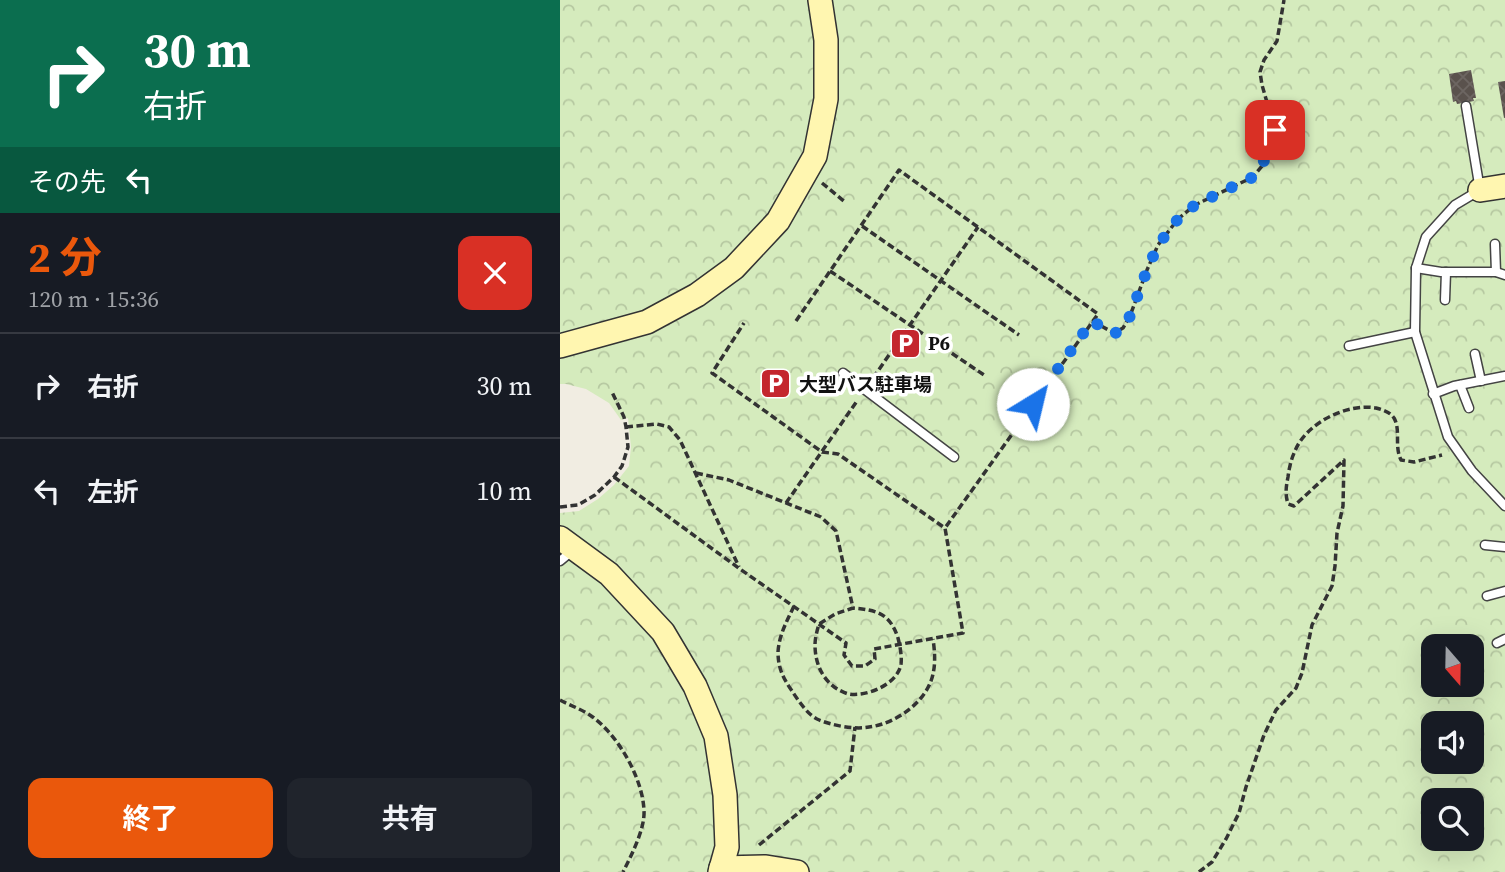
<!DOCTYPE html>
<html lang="ja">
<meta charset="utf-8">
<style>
:root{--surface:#171b24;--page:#20242c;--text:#f1f3f6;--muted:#9ea1a6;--line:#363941;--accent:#ea580c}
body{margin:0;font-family:"Source Serif 4","Noto Sans JP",serif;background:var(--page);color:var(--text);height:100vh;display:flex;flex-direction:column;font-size:26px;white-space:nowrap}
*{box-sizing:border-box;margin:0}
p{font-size:23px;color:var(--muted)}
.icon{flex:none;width:38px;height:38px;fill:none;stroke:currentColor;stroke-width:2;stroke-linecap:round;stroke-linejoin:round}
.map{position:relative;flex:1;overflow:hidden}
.details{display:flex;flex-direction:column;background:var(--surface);width:560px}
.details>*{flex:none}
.guide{background:#0b6e4f;color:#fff;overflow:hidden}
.needle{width:46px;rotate:160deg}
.tools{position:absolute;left:861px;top:634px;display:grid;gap:14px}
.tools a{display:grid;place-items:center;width:63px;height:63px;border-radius:14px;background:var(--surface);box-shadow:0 7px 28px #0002;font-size:35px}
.pin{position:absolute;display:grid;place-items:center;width:60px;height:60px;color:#fff;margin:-30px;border-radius:14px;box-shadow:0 4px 10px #0006}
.me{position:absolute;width:77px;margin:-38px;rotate:36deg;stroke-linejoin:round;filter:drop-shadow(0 0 5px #0008)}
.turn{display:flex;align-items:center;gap:24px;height:147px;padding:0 28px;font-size:32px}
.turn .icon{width:91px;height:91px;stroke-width:2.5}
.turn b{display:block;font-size:49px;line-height:60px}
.then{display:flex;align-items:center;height:66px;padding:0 28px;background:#0003;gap:14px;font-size:26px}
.round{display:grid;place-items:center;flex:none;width:74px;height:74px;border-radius:14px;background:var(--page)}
.head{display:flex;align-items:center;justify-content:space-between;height:119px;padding:0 28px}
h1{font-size:42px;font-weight:700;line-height:52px;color:var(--accent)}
.primary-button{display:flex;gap:14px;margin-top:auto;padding:14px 28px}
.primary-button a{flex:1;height:80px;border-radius:14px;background:var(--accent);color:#fff;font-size:28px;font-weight:700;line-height:80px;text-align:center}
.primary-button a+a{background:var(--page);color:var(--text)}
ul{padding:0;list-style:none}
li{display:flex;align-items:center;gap:21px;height:105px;padding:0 28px;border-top:2px solid var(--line)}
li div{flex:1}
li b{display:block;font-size:26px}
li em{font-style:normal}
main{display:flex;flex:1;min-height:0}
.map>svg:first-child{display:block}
.park{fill:url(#park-crowns);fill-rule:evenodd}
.plaza{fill:#f1ede2}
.building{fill:url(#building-cross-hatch)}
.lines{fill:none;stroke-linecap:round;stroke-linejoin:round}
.lane-casing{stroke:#444;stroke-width:11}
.secondary-casing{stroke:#333;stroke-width:26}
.path{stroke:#333;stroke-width:3.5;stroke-dasharray:7 3.5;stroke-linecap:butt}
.lane{stroke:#fff;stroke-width:8}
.secondary{stroke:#fff6b0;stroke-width:23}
.route{stroke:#1a73e8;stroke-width:12;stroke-dasharray:0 21.6}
.labels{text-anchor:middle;stroke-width:7;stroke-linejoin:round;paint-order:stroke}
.poi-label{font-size:19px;font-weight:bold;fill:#111;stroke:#fff;text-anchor:start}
</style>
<main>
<section class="details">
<div class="guide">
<div class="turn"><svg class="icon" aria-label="right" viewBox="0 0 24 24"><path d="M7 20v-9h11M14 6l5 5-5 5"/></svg><div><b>30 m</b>右折</div></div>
<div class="then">その先<svg class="icon" aria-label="left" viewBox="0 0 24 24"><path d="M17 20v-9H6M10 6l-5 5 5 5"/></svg></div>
</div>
<div class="head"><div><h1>2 分</h1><p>120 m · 15:36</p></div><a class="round" style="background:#d93025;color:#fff"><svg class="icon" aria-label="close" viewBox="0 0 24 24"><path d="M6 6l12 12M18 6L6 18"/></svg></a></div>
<ul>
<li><svg class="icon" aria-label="right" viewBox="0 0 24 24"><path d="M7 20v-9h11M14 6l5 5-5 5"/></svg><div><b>右折</b></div><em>30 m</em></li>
<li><svg class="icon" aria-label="left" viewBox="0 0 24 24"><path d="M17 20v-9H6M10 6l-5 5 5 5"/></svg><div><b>左折</b></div><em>10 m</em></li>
</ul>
<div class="primary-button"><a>終了</a><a>共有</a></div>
</section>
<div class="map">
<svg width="945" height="872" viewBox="0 0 945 872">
<defs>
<pattern id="park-crowns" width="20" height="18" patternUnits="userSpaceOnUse" patternTransform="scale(1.75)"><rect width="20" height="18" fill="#d5ebbd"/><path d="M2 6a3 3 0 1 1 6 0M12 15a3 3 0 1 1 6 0" fill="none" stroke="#b6c8a1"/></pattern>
<pattern id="building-cross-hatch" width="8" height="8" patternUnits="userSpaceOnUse" patternTransform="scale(1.75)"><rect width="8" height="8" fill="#5a524d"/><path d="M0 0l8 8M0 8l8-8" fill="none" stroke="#6d6662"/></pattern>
</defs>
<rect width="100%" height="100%" fill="#fffdf5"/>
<path class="park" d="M0 0H945V872H0ZM873 646H912V684H873ZM873 723H912V761H873ZM873 800H912V838H873Z"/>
<polygon class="plaza" points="0,384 6,384 26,389 49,403 61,420 68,418 71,447 69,466 54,485 38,499 19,511 0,513"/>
<g class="building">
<polygon points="911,70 916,98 913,98 914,101 897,104 896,101 893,102 889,74"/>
<polygon points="945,81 945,118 944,118 938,82"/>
</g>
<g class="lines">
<defs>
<g id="lane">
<polyline points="906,106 920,190 895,205 866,237 856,268 855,332 888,437 912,471 945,506"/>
<polyline points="935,244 936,272"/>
<polyline points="856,268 881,272 936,272 945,275"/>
<polyline points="885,300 886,272"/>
<polyline points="789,346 855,332"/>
<polyline points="915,354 921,381"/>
<polyline points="283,373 394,457"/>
<polyline points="900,385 909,408"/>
<polyline points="873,394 894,386 945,376"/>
<polyline points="925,545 945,547"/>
<polyline points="0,561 12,551"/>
<polyline points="927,596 945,591"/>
<polyline points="937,643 945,639"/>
</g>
<g id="secondary">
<polyline points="920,190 945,186"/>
<polyline points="0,346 87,322 137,295 174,268 218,221 255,156 266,99 266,40 260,0"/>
<polyline points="0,538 49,574 103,632 135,686 156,736 165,795 167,847 160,872"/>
<polyline points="161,868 206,867 237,872"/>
</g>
</defs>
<use href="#lane" class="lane-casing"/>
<use href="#secondary" class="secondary-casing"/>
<g class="path">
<polyline points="262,183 285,202"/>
<polyline points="302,226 459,335"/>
<polyline points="270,271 424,375"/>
<polyline points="236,321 339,170 538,314 385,528"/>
<polyline points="532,321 554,333 563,328 570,316 587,270 598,245 618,219 635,205 693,177 702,166 715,130 702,85 700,72 704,60 717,41 724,0"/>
<polyline points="313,378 418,227"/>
<polyline points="66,427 97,424 109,427 120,440 179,567"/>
<path d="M136 473 169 480 261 517 276 531 293 608 275 614 259 624C257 631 255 638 255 645 255 664 263 681 279 690 281 691 287 694 289 694 307 697 338 684 341 664 342 656 340 646 338 638 330 613 316 610 293 608"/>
<polyline points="54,477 180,569 286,643 284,655 292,666 305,666 315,659 314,649 403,633 385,528 278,454 262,452 152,373 184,323"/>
<polyline points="226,503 297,401"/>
<polyline points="0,507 18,505 35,495 54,477 62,466 68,447 66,427 64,417 52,392"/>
<path d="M234 606C227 621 219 635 218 652 218 668 223 678 232 691 238 700 247 714 257 719 270 725 294 730 309 727 334 724 362 705 371 681 376 667 375 653 373 639"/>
<path d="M0 700C11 706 24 710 34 718 59 737 83 779 84 811 85 829 71 856 63 872"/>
<polyline points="199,845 290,771 295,727"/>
<path d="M639 872 652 862 666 839 679 813 686 787 704 735 716 710 736 688 742 673 752 625 772 586 775 566 777 533 783 506 784 460 734 506 728 504C725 494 726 487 728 477 729 469 731 459 735 451 746 423 787 403 816 408 823 410 830 412 834 418 841 430 834 446 841 460L854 462 882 455"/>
</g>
<use href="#lane" class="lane"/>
<use href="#secondary" class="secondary"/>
</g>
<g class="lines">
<polyline class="route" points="473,404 532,321 554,334 563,328 570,316 587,270 598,245 618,219 635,205 693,177 702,166 715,130"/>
</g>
<defs>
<symbol id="parking-square" viewBox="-11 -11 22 22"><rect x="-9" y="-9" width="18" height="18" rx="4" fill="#c4262e" stroke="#fff"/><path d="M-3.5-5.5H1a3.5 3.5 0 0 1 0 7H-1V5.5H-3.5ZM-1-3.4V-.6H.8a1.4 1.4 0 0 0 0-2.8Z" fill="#fff"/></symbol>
</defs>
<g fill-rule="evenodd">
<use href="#parking-square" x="328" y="326" width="35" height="35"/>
<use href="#parking-square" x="198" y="366" width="35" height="35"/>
</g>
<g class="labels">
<g class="poi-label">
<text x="368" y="350">P6</text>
<text x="239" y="391">大型バス駐車場</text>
</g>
</g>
</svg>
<div class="tools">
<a><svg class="needle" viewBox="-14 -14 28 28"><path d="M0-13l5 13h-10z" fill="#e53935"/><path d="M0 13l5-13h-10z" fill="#9ea1a6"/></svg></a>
<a><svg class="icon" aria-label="sound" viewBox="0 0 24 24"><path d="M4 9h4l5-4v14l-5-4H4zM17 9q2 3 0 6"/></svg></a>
<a><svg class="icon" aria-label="search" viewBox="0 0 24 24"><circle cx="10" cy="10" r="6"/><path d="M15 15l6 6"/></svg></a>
</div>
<div class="pin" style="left:715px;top:130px;background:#d93025"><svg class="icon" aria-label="arrive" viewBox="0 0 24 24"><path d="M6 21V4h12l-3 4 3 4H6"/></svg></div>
<svg class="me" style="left:473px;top:404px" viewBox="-20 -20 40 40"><circle r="19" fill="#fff"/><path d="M0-13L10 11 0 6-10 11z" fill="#1a73e8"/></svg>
</div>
</main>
